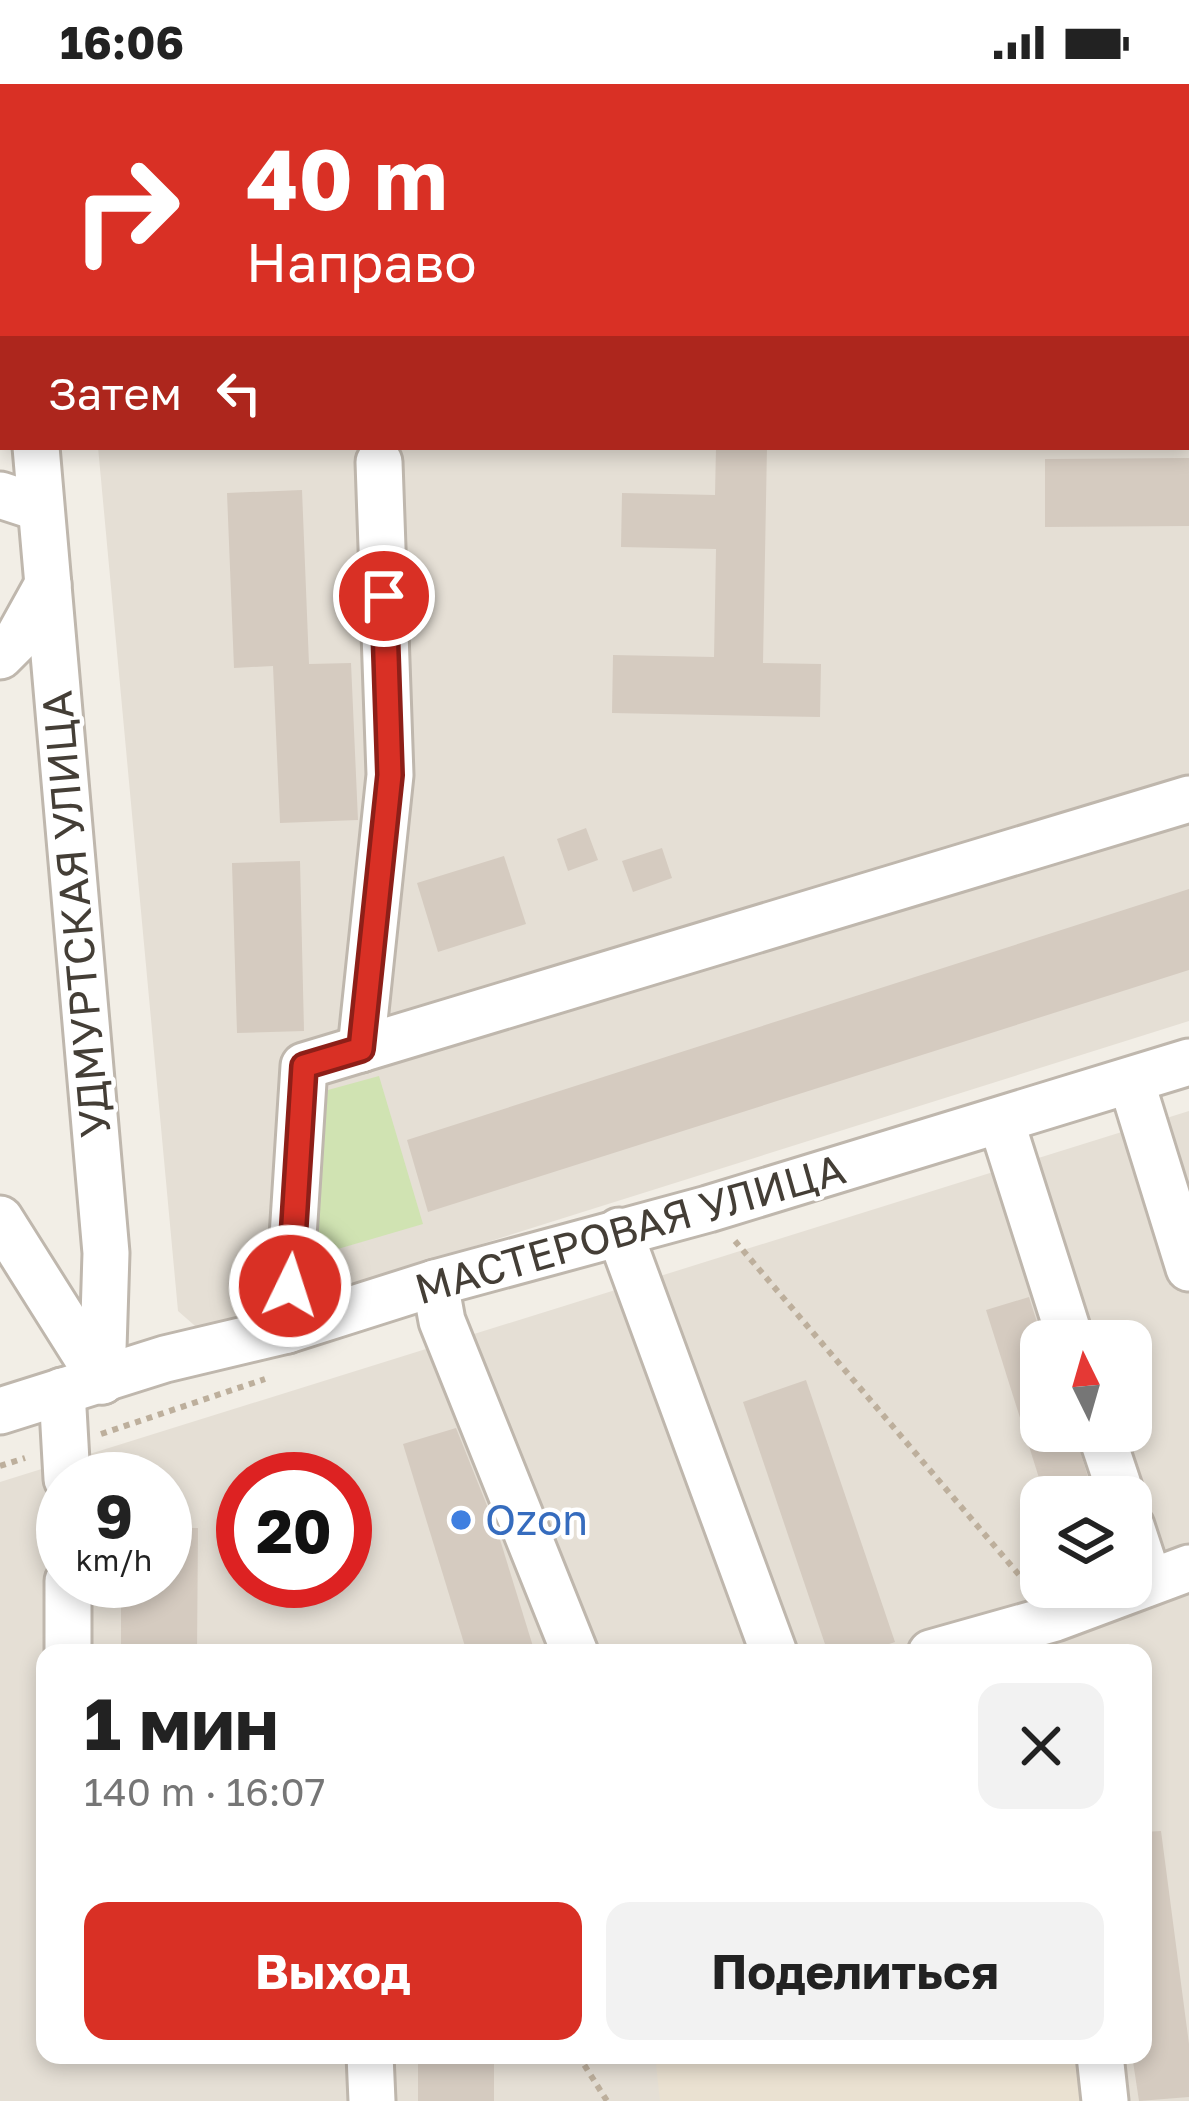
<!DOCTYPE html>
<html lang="ru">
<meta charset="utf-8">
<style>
:root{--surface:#fff;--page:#f2f2f2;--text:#222;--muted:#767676;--accent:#d93025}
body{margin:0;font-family:"Golos Text",sans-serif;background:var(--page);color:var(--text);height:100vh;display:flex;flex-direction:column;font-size:45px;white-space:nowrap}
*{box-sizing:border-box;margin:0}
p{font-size:39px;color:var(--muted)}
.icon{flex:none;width:66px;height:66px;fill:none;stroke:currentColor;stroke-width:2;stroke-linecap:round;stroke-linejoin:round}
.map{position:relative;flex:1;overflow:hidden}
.panel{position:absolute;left:36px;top:1560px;width:1116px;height:420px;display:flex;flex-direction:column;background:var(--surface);border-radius:24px;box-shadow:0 6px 18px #0003}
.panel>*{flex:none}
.guide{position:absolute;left:0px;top:0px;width:1191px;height:366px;box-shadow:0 6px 18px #0003;background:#d93025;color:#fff;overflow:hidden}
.needle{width:78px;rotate:355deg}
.tools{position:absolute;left:1020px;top:1236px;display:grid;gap:24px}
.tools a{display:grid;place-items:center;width:132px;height:132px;border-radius:24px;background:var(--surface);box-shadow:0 6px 18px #0003;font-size:60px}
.speed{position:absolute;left:36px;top:1368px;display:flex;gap:24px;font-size:60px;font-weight:700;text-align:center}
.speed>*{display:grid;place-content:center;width:156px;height:156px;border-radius:50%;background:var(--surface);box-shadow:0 6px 18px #0003;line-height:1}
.speed small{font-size:30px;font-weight:400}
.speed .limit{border:18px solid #d22;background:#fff;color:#111}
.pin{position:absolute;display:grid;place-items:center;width:102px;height:102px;color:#fff;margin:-51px;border:6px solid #fff;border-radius:50%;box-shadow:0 3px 12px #0007}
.me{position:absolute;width:132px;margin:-66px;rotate:4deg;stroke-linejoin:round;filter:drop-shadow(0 0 9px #0008)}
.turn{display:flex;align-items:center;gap:42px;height:252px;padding:0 48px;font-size:54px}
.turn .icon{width:156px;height:156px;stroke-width:2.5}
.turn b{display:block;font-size:84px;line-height:102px}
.then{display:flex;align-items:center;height:114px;padding:0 48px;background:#0003;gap:24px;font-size:45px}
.round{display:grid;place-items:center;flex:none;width:126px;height:126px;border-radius:24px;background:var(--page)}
.head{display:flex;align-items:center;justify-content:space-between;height:204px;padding:0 48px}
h1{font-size:72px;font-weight:700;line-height:90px}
.cta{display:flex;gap:24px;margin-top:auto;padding:24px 48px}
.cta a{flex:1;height:138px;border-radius:24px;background:var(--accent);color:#fff;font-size:48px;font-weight:700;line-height:138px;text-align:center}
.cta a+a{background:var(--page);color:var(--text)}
.status{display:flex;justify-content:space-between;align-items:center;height:84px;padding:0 60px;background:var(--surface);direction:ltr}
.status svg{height:33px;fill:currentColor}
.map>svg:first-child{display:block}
.residential{fill:#e5dfd5;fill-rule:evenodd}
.education{fill:#eae1d1}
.green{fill:#d0e3b2}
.building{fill:#d5cbc0}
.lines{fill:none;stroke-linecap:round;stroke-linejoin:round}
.minor-casing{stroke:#bfb7ad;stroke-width:51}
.path{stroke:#bdaf9c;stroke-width:6;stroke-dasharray:6 6;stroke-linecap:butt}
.minor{stroke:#fff;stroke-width:45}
.route-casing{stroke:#8d1f18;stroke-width:30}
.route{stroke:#d93025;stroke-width:21}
.shop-dot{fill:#3f7fe0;stroke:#fff;stroke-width:4.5}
.labels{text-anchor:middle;stroke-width:9;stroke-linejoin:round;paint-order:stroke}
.street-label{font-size:42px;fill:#443e36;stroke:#fff}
.shop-label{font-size:42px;fill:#366cbe;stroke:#fff;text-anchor:start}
</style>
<div class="status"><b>16:06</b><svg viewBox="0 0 49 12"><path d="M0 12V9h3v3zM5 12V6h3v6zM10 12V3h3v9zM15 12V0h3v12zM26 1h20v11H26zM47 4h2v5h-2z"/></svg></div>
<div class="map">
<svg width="1189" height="2017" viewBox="0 0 1189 2017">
<rect width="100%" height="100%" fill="#f2eee6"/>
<g class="residential">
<polygon points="64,0 1189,0 1189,937 202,1248 178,1227 98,363 1188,363 1188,3"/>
<path d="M1189 1027V2017H0V1398ZM1041 1257H1131V1347H1041ZM63 1395H165V1497H63ZM243 1395H345V1497H243ZM1041 1413H1131V1503H1041ZM45 1569H1143V1971H45Z"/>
</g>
<polygon class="education" points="655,1971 1076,1971 1080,2017 660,2017"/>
<polygon class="green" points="379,992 423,1140 314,1172 317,1009"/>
<g class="building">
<polygon points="716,363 767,363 763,579 821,580 820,633 612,629 613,571 714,573 716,465 621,463 622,409 715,411"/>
<polygon points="1189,374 1189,442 1045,443 1045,375"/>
<polygon points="302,406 309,580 351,579 358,736 280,739 273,582 234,584 227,409"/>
<polygon points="586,744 598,776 568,787 557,755"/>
<polygon points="662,764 672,794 633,808 622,777"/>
<polygon points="504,772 526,840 438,868 417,799"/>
<polygon points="300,777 304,947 237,949 232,779"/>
<polygon points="1189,805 1189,886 428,1128 407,1056"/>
<polygon points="1029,1213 1043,1257 1041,1347 1074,1347 1094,1413 1045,1413 986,1226"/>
<polygon points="806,1296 895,1558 863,1569 828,1569 743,1318"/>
<polygon points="456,1344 498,1449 535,1569 467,1569 403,1360"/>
<polygon points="165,1444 198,1444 197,1569 121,1569 121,1497 165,1497"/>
<polygon points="1161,1747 1189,1960 1189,2013 1139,2017 1132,1971 1143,1971 1143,1748"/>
<rect x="418" y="1971" width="76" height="46"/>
</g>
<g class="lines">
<defs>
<g id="minor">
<polyline points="12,0 12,3"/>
<polyline points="536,0 536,3"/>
<polyline points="1124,0 1124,3"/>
<polyline points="713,3 713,0"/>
<polyline points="36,363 106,1169 102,1297"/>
<polyline points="0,411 40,424"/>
<polyline points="0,572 18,554 48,500"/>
<polyline points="361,965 390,691 379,378"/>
<polyline points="1131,997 1189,1184"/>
<polyline points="1001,1037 1071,1257"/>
<polyline points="0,1135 102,1297"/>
<polyline points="619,1147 774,1569"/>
<polyline points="435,1199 442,1237 575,1569"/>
<polyline points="287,1246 304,982 1189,715"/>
<polyline points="62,1307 67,1395"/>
<polyline points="0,1327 165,1275 287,1246 435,1199 708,1125 1189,978"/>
<polyline points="1100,1347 1122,1413"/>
<polyline points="1131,1442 1149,1497"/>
<polyline points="68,1497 68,1569"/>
<polyline points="931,1569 1055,1534 1189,1484"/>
<polyline points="370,1971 372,2017"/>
<polyline points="1100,1971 1105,2017"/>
</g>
</defs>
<use href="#minor" class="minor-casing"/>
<g class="path">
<polyline points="735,1157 1026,1499"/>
<polyline points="101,1350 265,1295"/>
<polyline points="0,1382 25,1374"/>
<polyline points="578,1971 607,2017"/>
</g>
<use href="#minor" class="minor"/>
</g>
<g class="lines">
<defs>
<polyline id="route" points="290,1202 304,982 361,965 390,691 384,512"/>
</defs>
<use href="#route" class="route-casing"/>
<use href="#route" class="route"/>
</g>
<circle class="shop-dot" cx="461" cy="1436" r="12"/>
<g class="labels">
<g class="street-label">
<text transform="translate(76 830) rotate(-95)" y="15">УДМУРТСКАЯ УЛИЦА</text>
<text transform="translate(630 1145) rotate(-16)" y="15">МАСТЕРОВАЯ УЛИЦА</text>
</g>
<g class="shop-label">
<text x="485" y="1451">Ozon</text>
</g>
</g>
</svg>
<div class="tools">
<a><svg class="needle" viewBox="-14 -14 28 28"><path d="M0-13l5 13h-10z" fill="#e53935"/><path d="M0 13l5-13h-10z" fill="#767676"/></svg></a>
<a><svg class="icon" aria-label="layers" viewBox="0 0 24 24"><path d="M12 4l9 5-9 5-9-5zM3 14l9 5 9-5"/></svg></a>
</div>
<div class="speed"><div>9<small>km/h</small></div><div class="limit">20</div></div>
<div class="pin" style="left:384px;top:512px;background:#d93025"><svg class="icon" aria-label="arrive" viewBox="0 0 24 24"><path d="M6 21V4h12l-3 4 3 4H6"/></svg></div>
<svg class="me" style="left:290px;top:1202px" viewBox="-20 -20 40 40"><circle r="17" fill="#d93025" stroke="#fff" stroke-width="3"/><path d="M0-11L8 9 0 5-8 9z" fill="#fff"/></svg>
<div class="guide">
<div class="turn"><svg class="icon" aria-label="right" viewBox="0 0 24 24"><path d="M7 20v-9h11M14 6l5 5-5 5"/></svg><div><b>40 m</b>Направо</div></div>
<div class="then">Затем<svg class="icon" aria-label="left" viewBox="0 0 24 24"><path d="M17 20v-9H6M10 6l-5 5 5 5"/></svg></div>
</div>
<section class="panel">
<div class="head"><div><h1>1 мин</h1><p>140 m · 16:07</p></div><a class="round"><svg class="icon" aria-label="close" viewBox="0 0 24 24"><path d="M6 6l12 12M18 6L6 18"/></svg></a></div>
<div class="cta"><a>Выход</a><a>Поделиться</a></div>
</section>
</div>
